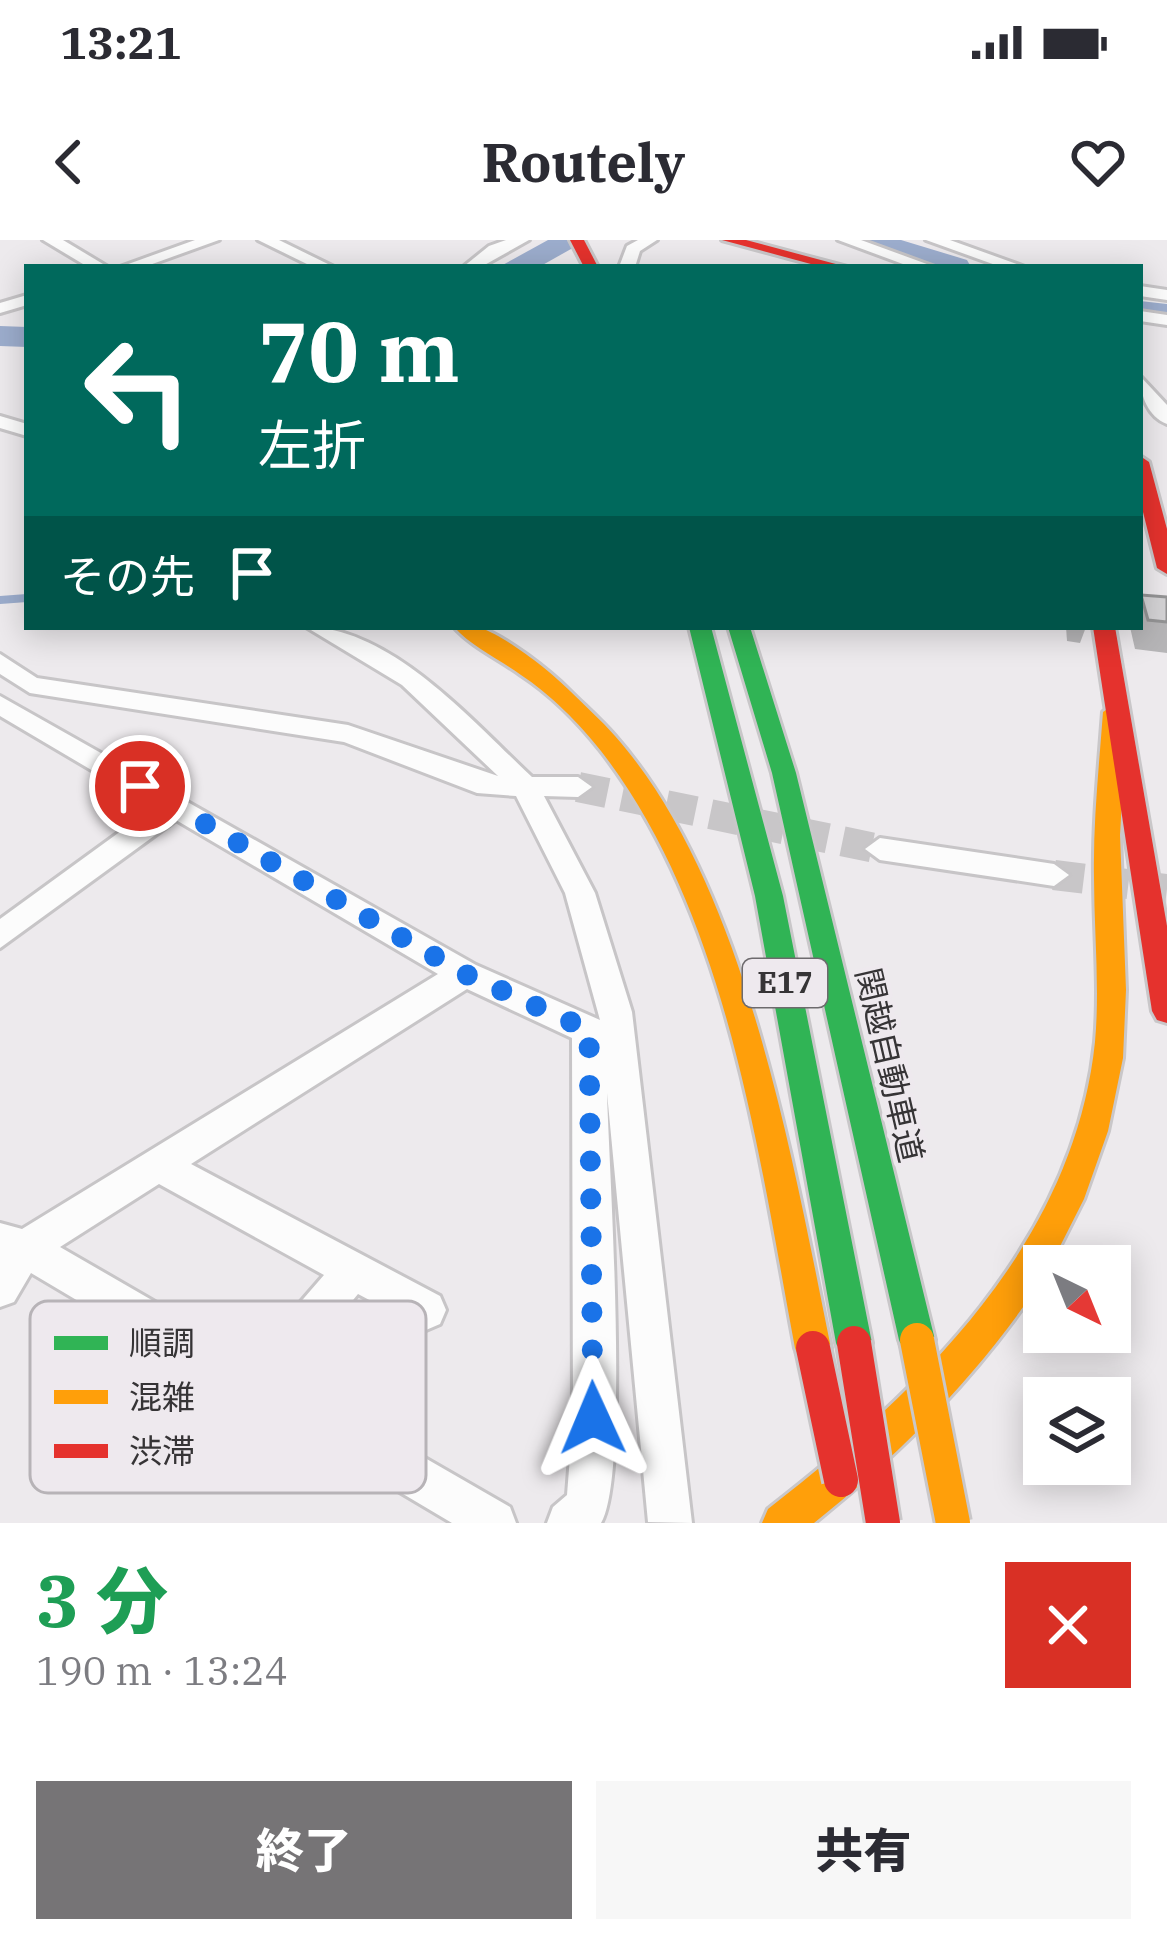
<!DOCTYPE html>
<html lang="ja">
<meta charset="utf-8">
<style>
:root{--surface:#fff;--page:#f7f7f7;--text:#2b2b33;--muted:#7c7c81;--accent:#767476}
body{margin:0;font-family:"IBM Plex Serif","Noto Sans JP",serif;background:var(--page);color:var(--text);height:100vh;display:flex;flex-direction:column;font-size:45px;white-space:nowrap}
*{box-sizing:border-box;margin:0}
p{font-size:39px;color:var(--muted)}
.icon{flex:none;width:66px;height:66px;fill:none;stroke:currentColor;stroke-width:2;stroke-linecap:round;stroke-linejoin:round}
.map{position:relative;height:1283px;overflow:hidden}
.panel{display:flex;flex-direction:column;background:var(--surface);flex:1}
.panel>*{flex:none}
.guide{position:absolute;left:24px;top:24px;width:1119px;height:366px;border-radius:0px;box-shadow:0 6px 30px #0003;background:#00695c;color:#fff;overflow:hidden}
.needle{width:78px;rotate:137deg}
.controls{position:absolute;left:1023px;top:1005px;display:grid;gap:24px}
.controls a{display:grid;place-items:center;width:108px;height:108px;border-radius:0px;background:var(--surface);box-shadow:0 6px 30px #0003;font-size:60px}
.pin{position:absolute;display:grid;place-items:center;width:102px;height:102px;color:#fff;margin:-51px;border:6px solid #fff;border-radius:50%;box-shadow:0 3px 12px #0007}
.me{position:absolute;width:132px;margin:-66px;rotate:359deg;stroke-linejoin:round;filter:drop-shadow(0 0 9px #0008)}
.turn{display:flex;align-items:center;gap:42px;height:252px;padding:0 36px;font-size:54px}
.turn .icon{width:156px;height:156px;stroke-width:2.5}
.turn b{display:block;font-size:84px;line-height:102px}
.then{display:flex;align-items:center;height:114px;padding:0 36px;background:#0003;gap:24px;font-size:45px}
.round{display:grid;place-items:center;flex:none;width:126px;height:126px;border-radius:0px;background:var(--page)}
.summary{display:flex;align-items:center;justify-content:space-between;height:204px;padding:0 36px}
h1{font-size:72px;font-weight:800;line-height:90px;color:#1e9e55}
.cta{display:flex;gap:24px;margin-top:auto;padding:24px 36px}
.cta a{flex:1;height:138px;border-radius:0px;background:var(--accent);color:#fff;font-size:48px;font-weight:800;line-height:138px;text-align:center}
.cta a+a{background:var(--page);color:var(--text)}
.status{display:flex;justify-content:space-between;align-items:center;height:84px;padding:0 60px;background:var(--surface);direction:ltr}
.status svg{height:33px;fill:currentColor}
header{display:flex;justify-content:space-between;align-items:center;height:156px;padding:0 36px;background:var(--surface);font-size:54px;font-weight:800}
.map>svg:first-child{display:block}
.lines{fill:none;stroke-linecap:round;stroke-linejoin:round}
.stream{stroke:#9cadcd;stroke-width:8}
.river{fill:#9cadcd;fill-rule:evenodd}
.street-tunnel{stroke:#c8c6c8;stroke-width:30;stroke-dasharray:30 15;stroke-linecap:butt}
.street-casing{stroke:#c7c5c7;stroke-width:6}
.fast-casing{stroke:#c9c7c9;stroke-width:6}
.slow-casing{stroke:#c9c7c9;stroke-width:6}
.jam-casing{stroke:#c9c7c9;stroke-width:6}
.street{fill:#fcfcfc;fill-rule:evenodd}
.fast{fill:#30b455;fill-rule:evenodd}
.slow{fill:#ff9f0a;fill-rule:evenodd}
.jam{fill:#e5322d;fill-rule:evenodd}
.slow-bridge-casing{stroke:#c9c7c9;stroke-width:40;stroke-linecap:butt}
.jam-bridge-casing{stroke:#c9c7c9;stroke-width:40;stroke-linecap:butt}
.slow-bridge{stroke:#ff9f0a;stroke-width:34}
.jam-bridge{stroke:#e5322d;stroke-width:34}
.wall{fill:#b6b5b7}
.building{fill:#d4d3d5;stroke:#949495;stroke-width:3}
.route{stroke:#1a73e8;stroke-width:21;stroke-dasharray:0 37.8}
.labels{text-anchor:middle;stroke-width:9;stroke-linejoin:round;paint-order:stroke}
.shield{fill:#eee9ee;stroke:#6d6a6d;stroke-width:3}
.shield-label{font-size:30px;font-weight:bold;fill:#363436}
.street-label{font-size:33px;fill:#363436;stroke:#eee9ee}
.key{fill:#eee9ee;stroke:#b7b3b7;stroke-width:3}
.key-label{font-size:33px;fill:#363436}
</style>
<div class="status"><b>13:21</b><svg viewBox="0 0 49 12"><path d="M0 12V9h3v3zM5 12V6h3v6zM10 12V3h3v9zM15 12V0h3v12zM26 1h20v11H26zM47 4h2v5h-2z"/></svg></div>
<header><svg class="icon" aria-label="back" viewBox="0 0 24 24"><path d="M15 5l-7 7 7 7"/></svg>Routely<svg class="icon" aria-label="heart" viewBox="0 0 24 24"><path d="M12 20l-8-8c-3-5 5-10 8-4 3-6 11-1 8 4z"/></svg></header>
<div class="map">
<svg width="1167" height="1283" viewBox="0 0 1167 1283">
<rect width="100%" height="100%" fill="#edeaed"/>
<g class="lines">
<polyline class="stream" points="0,360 27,358"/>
<g class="river">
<polygon points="548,0 587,0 539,27 499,27"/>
<polygon points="855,0 901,0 967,20 971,27 925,27 860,6"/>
<polygon points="1140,61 1167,64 1167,84 1140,81"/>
<polygon points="0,86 27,87 27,107 0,106"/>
</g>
<g class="street-tunnel">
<polyline points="578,547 880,609"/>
<polyline points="1054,635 1167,649"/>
</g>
<defs>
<g id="street">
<polygon points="43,0 63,0 108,27 88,27"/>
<polygon points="195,0 219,0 144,27 120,27"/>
<polygon points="258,0 279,0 334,27 313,27"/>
<polygon points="506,0 529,0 481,27 463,27 489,6"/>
<polygon points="638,0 657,0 640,11 635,27 619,27 627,6"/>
<polygon points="838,0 861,0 935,27 911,27"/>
<polygon points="926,0 950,0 1025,27 1001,27"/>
<polygon points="1140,46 1167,50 1167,60 1140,56"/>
<polygon points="27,55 27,65 0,73 0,63"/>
<polygon points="1140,71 1167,75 1167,85 1140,81"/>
<path d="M1140 136 1167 165V184C1148 177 1140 155 1140 136Z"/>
<polygon points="0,176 27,184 27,196 0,188"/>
<path d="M306 387C391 387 473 482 532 537H578L592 547 578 557 544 556 595 653 632 772 692 1283 648 1282 607 853C609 927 630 1235 601 1283H547L553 1267 567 1255 573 1178 572 798 467 749 191 924 440 1056 446 1070 440 1084 426 1090 358 1054 288 1139 510 1267 516 1283H452L31 1033 14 1062 0 1067V983L22 989 438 734 176 580 0 708V679L154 567 0 476V456L476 725 600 780 565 653 516 556 477 553 344 502 30 453 0 434V414L37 438 348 485 498 536 402 445ZM159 944 324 1035 252 1118 60 1007Z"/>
<polygon points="880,598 1054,624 1069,635 1054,646 880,620 865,609"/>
</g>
<g id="fast">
<polygon points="689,387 711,387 783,656 872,1103 867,1116 854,1121 841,1116 836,1103 755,656"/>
<polygon points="728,387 750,387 796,533 935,1100 930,1113 917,1118 904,1113 899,1100 772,533"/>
</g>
<g id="slow">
<path d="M454 387C462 387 474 385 481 388 508 398 550 431 570 451 585 466 601 480 615 496 746 644 792 918 831 1108L826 1121 813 1126 800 1121 795 1108C758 911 727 673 601 511 579 483 550 454 521 435 499 419 472 407 454 387Z"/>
<path d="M1115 464 1127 472 1120 595 1126 750 1123 818 1108 891 1084 959 1050 1026H1044V1037C980 1133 904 1211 814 1283H762L768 1269C920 1151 1074 1004 1095 802 1100 747 1094 692 1094 637 1093 582 1099 527 1103 472Z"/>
</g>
<g id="jam">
<polygon points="570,0 584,0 598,27 584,27"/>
<polygon points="722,0 746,0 847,27 822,27"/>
<polygon points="1140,216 1149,222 1167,289 1167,334 1157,328 1140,260"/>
<polygon points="1093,387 1115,387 1167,686 1167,783 1157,780 1152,771"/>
</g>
</defs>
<use href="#street" class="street-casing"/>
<use href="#fast" class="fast-casing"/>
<use href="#slow" class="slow-casing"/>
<use href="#jam" class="jam-casing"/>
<use href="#street" class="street"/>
<use href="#fast" class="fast"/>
<use href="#slow" class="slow"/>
<use href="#jam" class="jam"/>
<defs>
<polyline id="slow-bridge" points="917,1100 953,1283"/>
<g id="jam-bridge">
<polyline points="854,1103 883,1283"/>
<polyline points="813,1108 841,1240"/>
</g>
</defs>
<use href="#slow-bridge" class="slow-bridge-casing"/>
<use href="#jam-bridge" class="jam-bridge-casing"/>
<use href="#slow-bridge" class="slow-bridge"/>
<use href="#jam-bridge" class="jam-bridge"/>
</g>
<g class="wall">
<polygon points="1141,355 1167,357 1167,413 1135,409 1130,387 1140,387"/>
<polygon points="1066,387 1086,387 1080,403 1067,401"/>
</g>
<polygon class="building" points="1141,355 1167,357 1167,382 1148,380"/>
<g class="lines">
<polyline class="route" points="140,546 465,734 589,790 593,1178"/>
</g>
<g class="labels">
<rect class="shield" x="743" y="719" width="84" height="48" rx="9"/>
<g class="shield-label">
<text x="785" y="753">E17</text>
</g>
<g class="street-label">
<text transform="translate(890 825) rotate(77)" y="12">関越自動車道</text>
</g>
</g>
<rect x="30" y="1061" width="396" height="192" rx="18" class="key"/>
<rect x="54" y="1096" width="54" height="14" fill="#30b455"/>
<rect x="54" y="1150" width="54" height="14" fill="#ff9f0a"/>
<rect x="54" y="1204" width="54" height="14" fill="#e5322d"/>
<g class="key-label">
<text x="129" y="1115">順調</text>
<text x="129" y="1169">混雑</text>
<text x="129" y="1223">渋滞</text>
</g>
</svg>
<div class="controls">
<a><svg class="needle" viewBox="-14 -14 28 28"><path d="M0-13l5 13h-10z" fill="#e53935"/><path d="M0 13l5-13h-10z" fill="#7c7c81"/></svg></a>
<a><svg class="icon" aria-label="layers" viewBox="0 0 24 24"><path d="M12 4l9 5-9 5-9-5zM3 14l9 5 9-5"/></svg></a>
</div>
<div class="pin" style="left:140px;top:546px;background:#d93025"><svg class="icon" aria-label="arrive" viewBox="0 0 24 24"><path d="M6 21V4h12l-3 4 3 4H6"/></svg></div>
<svg class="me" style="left:593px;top:1178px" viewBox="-20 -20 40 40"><path d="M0-17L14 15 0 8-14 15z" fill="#1a73e8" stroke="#fff" stroke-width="4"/></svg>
<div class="guide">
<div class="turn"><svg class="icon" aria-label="left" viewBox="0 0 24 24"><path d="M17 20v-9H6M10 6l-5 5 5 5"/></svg><div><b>70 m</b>左折</div></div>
<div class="then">その先<svg class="icon" aria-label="arrive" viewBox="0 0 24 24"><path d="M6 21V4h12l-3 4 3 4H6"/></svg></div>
</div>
</div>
<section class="panel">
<div class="summary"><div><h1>3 分</h1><p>190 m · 13:24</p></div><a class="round" style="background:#d93025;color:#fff"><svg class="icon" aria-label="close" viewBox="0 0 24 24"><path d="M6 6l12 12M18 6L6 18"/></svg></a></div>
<div class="cta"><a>終了</a><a>共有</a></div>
</section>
